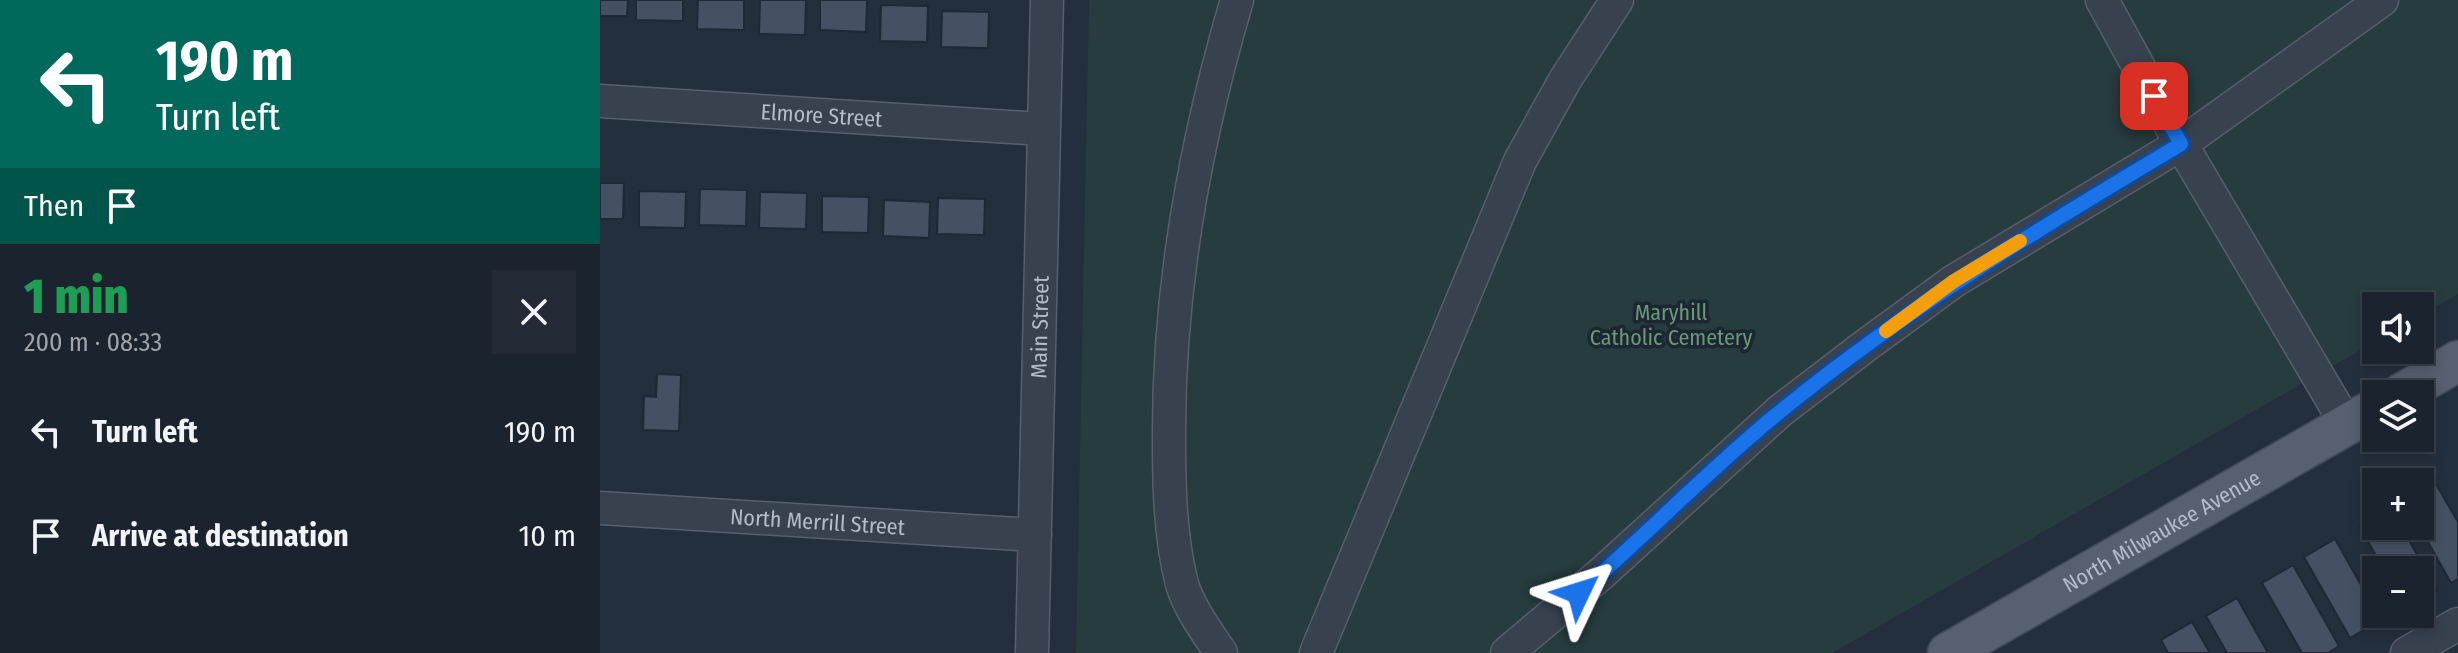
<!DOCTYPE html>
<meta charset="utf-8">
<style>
:root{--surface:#1b232e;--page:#242b36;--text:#f1f3f6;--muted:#a0a4aa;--line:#39404a}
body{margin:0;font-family:"Fira Sans Condensed",sans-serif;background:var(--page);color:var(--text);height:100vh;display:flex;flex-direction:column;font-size:30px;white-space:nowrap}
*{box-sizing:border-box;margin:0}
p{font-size:26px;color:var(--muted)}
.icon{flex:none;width:44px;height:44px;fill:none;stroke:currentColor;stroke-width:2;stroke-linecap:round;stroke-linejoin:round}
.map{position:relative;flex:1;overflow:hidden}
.panel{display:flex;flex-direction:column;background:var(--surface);width:600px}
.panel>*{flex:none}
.top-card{background:#00695c;color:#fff;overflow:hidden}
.fabs{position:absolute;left:1762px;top:292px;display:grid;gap:16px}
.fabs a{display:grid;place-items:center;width:72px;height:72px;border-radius:0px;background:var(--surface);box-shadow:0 4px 12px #0003,0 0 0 2px var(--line);font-size:40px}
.pin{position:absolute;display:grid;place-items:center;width:68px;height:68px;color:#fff;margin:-34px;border-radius:16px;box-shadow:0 4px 12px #0006}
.me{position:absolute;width:88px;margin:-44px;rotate:49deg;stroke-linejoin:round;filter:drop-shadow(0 0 6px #0008)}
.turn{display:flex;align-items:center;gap:28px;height:168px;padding:0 24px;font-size:36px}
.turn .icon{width:104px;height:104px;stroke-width:2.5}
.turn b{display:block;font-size:56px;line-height:68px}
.then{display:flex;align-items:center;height:76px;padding:0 24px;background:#0003;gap:16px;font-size:30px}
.round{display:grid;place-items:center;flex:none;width:84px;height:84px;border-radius:0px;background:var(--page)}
.head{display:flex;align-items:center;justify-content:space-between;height:136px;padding:0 24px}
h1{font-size:48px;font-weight:800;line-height:60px;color:#1e9e55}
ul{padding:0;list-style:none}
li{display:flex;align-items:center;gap:24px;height:104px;padding:0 24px}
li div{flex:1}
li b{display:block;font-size:30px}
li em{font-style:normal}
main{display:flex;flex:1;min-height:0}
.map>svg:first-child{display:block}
.green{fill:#263c3f}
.building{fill:#455162;stroke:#1f2835;stroke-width:2}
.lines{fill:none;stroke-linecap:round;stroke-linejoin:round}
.minor-casing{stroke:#565f6c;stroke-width:35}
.major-casing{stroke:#414a57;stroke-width:43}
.minor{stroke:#38414e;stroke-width:32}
.major{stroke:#56606e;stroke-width:40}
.route-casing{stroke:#114b97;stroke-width:20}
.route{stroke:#1a73e8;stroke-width:14}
.slow{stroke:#f59e0b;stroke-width:14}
.labels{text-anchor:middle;stroke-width:7;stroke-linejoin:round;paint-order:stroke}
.street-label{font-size:22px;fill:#b4bcc9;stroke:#1d2633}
.park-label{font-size:22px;fill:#6b9a76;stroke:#1d2633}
</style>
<main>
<section class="panel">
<div class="top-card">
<div class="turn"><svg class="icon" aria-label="left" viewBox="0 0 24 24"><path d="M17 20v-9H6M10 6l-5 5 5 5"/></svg><div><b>190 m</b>Turn left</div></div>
<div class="then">Then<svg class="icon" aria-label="arrive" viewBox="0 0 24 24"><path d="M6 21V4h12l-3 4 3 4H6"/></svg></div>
</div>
<div class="head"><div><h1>1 min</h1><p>200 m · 08:33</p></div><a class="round"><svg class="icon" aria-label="close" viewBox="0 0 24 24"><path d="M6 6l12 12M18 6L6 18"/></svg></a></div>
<ul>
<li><svg class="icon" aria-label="left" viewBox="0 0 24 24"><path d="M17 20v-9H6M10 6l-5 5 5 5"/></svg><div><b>Turn left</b></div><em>190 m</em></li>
<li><svg class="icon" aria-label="arrive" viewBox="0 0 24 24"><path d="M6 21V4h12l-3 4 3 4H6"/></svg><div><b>Arrive at destination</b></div><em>10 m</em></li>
</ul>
</section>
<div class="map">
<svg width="1858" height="653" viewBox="0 0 1858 653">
<rect width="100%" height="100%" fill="#242f3e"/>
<polygon class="green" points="489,0 1858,0 1858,294 1820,316 1820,306 1776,306 1776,341 1232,653 476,653"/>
<g class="building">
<polygon points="0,0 28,0 27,16 0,16"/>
<polygon points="36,0 83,0 83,21 36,20"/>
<polygon points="98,0 144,0 144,30 97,29"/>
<polygon points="160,0 206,0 205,35 159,34"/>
<polygon points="220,0 267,0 266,32 220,30"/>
<polygon points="281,5 328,6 327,42 280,41"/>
<polygon points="342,11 389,12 388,48 341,47"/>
<polygon points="0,183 24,183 23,219 0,219"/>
<polygon points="100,189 147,190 146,226 99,225"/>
<polygon points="39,191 86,192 85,228 39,227"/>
<polygon points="160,192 207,193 206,229 159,228"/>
<polygon points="222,196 269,197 268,233 222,232"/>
<polygon points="338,198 385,199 384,235 337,234"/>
<polygon points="284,200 330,202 329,238 283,236"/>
<polygon points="57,374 81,375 79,431 43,430 44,396 56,397"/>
<polygon points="1836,484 1858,522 1858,579 1851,583 1819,526 1820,494"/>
<polygon points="1776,518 1776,526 1801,526 1837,590 1820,600 1820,570 1784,570 1760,527"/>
<polygon points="1735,539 1781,620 1750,638 1704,557"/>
<polygon points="1693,565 1739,646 1728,653 1702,653 1662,583"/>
<polygon points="1637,598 1668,653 1627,653 1606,616"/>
<polygon points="1592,622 1610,653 1568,653 1561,640"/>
</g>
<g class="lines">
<defs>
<g id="minor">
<polyline points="1502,0 1581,144 1747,425"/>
<path id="s1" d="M0 101 443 129"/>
<path id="s2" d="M0 508 435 535"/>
<path id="s3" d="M432 653 447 0"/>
<path d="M621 653C607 632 589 608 582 584 570 537 569 486 569 439 568 290 595 142 637 0"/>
<polyline points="716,653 920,161 965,80 1017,0"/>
<polyline points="907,653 1002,573 1180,411 1265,346 1354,281 1581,144 1782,0"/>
<polyline points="1807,653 1858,624"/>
</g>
<g id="major">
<polyline points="1801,394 1858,361"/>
<path id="s4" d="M1348 653 1776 408"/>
</g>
</defs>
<use href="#minor" class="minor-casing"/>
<use href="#major" class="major-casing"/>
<use href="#minor" class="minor"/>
<use href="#major" class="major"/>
</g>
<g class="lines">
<defs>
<path id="route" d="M979 593C1048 534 1111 467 1182 410 1308 307 1442 227 1581 144L1554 96"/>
</defs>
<use href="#route" class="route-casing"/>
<use href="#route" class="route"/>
<polyline class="slow" points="1286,331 1354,281 1420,241"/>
</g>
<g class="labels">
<g class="street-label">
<text dy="8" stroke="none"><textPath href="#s1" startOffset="222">Elmore Street</textPath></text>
<text dy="8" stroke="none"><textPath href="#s3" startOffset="326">Main Street</textPath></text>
<text dy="8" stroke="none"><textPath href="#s2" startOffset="218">North Merrill Street</textPath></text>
<text dy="8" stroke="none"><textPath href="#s4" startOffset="246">North Milwaukee Avenue</textPath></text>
</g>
<g class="park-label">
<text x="1071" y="320">Maryhill<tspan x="1071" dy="25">Catholic Cemetery</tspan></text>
</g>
</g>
</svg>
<div class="fabs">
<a><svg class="icon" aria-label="sound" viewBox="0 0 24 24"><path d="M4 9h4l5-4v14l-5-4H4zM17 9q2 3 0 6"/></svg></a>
<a><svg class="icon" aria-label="layers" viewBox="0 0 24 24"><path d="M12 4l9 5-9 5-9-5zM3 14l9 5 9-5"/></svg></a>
<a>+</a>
<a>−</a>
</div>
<div class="pin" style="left:1554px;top:96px;background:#d93025"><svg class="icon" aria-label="arrive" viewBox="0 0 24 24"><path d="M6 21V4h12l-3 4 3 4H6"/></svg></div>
<svg class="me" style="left:979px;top:593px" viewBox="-20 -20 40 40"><path d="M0-17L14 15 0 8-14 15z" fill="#1a73e8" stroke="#fff" stroke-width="4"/></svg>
</div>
</main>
